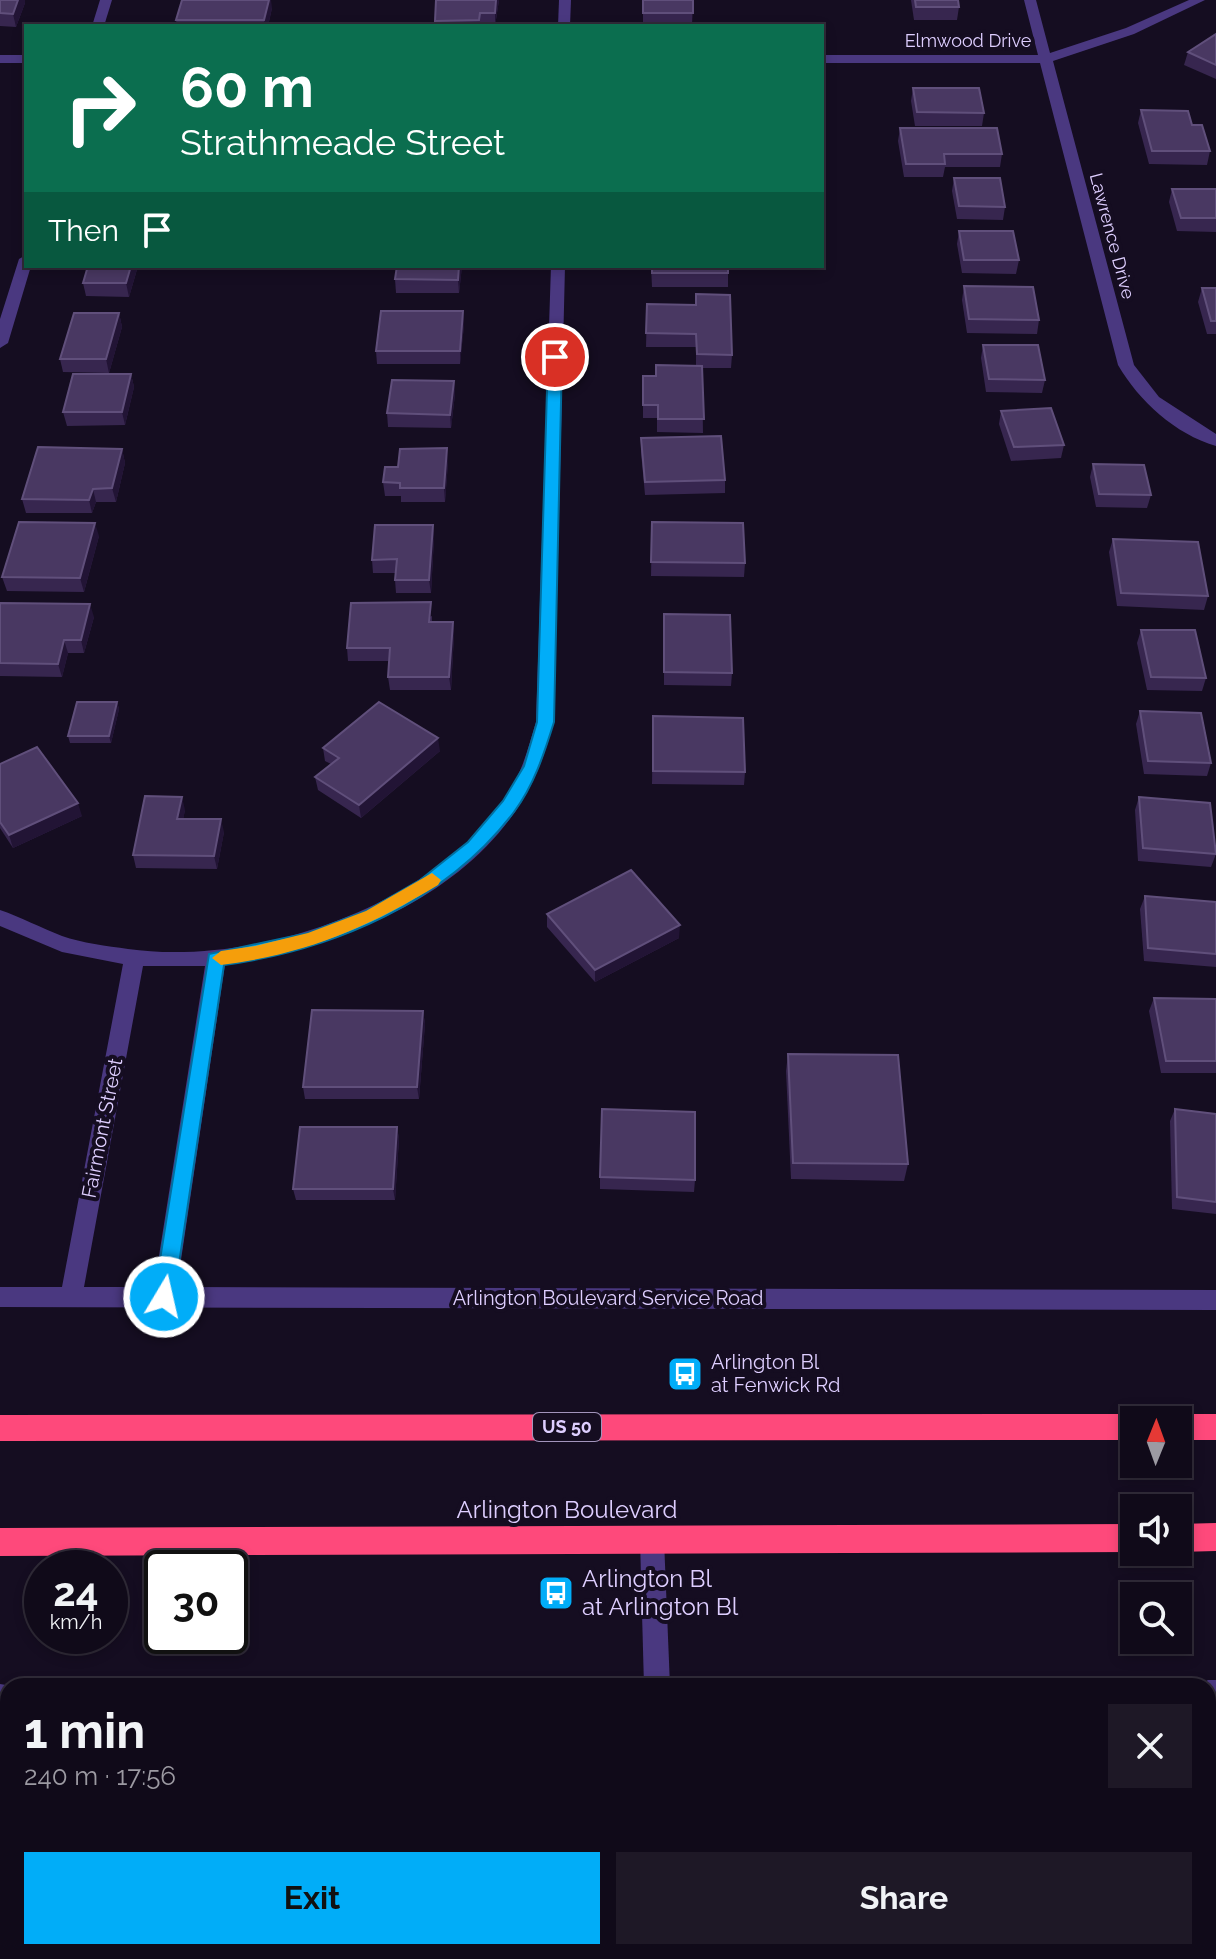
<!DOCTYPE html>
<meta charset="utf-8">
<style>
:root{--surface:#100a19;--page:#1e1826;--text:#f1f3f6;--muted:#9c9aa2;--line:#302b38;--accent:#01adf8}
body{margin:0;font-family:Raleway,sans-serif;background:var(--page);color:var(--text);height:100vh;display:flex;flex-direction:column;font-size:30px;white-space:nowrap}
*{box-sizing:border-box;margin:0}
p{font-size:26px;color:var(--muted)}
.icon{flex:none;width:44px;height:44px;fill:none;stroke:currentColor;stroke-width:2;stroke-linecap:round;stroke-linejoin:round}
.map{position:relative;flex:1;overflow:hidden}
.side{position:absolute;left:0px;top:1678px;width:1216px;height:282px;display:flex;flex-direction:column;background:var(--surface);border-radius:24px 24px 0 0;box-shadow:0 4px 12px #0003,0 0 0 2px var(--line)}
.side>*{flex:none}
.hud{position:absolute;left:24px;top:24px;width:800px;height:244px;border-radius:0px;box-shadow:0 4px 12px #0003,0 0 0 2px var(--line);background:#0b6e4f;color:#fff;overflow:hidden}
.needle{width:52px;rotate:1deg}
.tools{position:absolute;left:1120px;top:1406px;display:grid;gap:16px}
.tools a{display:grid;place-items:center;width:72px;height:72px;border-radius:0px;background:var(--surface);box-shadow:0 4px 12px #0003,0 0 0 2px var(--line);font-size:40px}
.speed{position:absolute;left:24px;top:1550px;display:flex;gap:16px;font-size:40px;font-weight:700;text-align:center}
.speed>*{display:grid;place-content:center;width:104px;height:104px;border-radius:50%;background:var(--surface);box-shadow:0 4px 12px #0003,0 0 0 2px var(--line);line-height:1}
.speed small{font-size:20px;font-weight:400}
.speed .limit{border:4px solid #111;border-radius:12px;background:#fff;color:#111}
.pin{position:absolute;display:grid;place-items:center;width:68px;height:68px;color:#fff;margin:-34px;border:4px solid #fff;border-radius:50%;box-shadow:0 2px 8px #0007}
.me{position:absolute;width:88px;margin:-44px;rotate:9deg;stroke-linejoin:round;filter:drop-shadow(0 0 6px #0008)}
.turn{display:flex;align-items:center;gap:28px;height:168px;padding:0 24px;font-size:36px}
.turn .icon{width:104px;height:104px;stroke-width:2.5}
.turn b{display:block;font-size:56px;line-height:68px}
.then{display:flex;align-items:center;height:76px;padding:0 24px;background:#0003;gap:16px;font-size:30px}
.round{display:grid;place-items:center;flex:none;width:84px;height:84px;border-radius:0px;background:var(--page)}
.headline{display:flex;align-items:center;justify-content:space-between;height:136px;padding:0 24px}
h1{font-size:48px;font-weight:700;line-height:60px}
.button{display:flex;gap:16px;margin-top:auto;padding:16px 24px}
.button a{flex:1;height:92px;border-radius:0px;background:var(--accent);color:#111;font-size:32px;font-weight:700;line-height:92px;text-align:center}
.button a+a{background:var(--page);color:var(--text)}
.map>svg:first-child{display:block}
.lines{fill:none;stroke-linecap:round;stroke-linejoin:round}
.street{fill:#4a3880;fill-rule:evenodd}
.highway{fill:#fe497b;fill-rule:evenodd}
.wall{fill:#37264f}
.shaded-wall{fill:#221435}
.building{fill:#493862;stroke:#604f7b;stroke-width:2}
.route{fill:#01adf8;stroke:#0170a1;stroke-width:2}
.slow{fill:#f59e0b}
.labels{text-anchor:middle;stroke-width:8;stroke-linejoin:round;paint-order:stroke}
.far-street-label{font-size:18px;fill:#deceff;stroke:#150d21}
.shield{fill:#150d21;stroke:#a294bc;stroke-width:2}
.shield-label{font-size:18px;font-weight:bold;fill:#deceff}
.street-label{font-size:20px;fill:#deceff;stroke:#150d21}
.poi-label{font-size:20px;fill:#deceff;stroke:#150d21;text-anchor:start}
.near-street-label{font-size:24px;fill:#deceff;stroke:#150d21}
.near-poi-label{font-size:24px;fill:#deceff;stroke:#150d21;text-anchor:start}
</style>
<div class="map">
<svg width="1216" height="1959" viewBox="0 0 1216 1959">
<rect width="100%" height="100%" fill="#150d21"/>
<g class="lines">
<g class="street">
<polygon points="100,0 112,0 104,26 92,26"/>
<polygon points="559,0 571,0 570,26 558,26"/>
<path d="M1024 0H1036L1050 53 1126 28 1189 0H1205L1134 34 1053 61 1134 365 1159 397 1216 434V446C1175 434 1139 401 1118 365L1040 63H822V55H1038Z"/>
<rect x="0" y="55" width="26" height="8"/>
<polygon points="26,255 26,266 31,266 8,343 0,348 0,319 19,259"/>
<path d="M551 266H565L554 722C546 750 537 777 522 801 461 900 335 948 225 964L177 1287 1216 1290V1310L0 1307V1287H62L123 964 62 952 0 926V910C21 917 41 928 62 936 82 943 107 946 128 949 256 967 440 905 510 790 523 770 529 745 536 722ZM143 966H205L154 1287H84Z"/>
<polygon points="652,1528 661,1532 664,1540 670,1686 644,1686 640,1540 643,1532"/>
<polygon points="1208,1680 1216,1680 1216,1706 1208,1706 1208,1686 1198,1686"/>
<polygon points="0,1684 12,1686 8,1686 8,1710 0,1710"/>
</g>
<g class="highway">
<polygon points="1134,1414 1145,1420 1134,1420 1134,1440 0,1441 0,1415"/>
<polygon points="1178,1414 1216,1414 1216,1440 1178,1440 1178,1420 1167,1420"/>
<polygon points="1216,1523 1216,1551 1178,1552 1178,1524"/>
<polygon points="1134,1524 1134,1552 0,1556 0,1528"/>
</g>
</g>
<g class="wall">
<polygon points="0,0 25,0 25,3 16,27 0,26"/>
<polygon points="499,0 495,26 435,26 435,21"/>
<polygon points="643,0 693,0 692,26 643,26"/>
<polygon points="911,0 958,0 959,7 957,20 914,20"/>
<polygon points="272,8 268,26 177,26 176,20"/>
<polygon points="1216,34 1216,79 1184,65 1188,52"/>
<polygon points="913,88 984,113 982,126 915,126 911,101"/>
<polygon points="1141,110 1192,125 1210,151 1207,165 1149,164 1138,123"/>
<polygon points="900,128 1002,154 1000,167 945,167 943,177 904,177 898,141"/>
<polygon points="954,178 1005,207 1003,220 957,219 952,191"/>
<polygon points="1172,189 1216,189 1216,232 1177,231 1169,202"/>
<polygon points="959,231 1019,260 1016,274 962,273 957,244"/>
<polygon points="138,266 129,297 86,296 83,283"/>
<polygon points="462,266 459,293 396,293 395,279"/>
<polygon points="651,266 728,266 728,287 652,287"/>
<polygon points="964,286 1039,320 1037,334 967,333 962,300"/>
<polygon points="1202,288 1216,288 1216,334 1207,334 1198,302"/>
<polygon points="647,304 732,355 731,368 702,368 703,433 657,432 657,418 643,418 643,376 656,376 656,365 696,366 696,347 646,347"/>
<polygon points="463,311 464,325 460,364 377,364 376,351"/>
<polygon points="119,313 122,327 109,373 63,372 60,359"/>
<polygon points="983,345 1045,380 1042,393 986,392 981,358"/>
<polygon points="131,374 134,387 125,425 67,426 63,412"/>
<polygon points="454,381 455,394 451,428 388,427 387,413"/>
<polygon points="1001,411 1064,445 1061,458 1011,461 999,424"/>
<polygon points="641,438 725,480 725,493 645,495 641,452"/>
<polygon points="122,449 125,463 116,502 96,502 92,513 26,513 22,499"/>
<polygon points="448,462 445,502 401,502 401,496 385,496 383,482 398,467"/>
<polygon points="1093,464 1151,495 1147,508 1096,507 1090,477"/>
<polygon points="652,522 745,563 744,577 651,576"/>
<polygon points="433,525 434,538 431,593 396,593 395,580 395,573 373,573 372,560"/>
<polygon points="99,536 84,592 7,591 2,577"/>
<polygon points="1113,539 1208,596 1204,610 1117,606 1109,552"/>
<polygon points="0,603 94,617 84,653 68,653 62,677 0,676"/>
<polygon points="664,614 732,673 731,686 664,685"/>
<polygon points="432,616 432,622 453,622 454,635 451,690 390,690 388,677 389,661 348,661 347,648"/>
<polygon points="1141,630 1206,678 1202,691 1147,690 1137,643"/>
<polygon points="117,702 119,709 111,743 70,743 68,736"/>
<polygon points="1140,711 1211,763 1207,776 1144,774 1136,724"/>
<polygon points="653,716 745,772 744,785 652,784"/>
<polygon points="323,748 440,751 361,818 318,790 315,777 331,764 325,761"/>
<polygon points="0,764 82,816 13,848 0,828"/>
<polygon points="1139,797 1216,854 1211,867 1138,861 1135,810"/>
<polygon points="185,810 183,819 224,832 217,869 136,868 133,855"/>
<polygon points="1145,896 1216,902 1216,967 1144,961 1140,909"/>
<polygon points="547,914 679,938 595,982 547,927"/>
<polygon points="1154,998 1216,999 1216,1073 1161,1073 1149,1011"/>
<polygon points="423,1011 425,1024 419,1099 305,1099 303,1087"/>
<polygon points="788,1054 908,1164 904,1181 791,1179 786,1071"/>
<polygon points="1175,1109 1216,1114 1216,1214 1172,1209 1170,1121"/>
<polygon points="397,1127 399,1139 395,1200 296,1200 293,1189"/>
<polygon points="600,1177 695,1180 694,1192 600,1189"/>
<polygon points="1176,1952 1208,1952 1216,1959 1178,1959"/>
</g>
<g class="shaded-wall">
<polygon points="18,0 25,0 25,3 16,27 13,14"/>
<polygon points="269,0 271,0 272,8 268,26 265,26 264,20"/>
<polygon points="496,0 499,0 495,26 495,13"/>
<polygon points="131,266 138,266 129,297 126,283"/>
<polygon points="459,266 462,266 459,293 458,280"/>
<polygon points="463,311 464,325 460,364 460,351"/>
<polygon points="119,313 122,327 109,373 106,359"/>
<polygon points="131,374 134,387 125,425 122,412"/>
<polygon points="454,381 455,394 451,428 450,415"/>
<polygon points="447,448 448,462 445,502 444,488"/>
<polygon points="122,449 125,463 116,502 112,488"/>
<polygon points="93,489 96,502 92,513 89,500"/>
<polygon points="95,523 99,536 84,592 80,578"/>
<polygon points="433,525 434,538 431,593 429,580"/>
<polygon points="90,604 94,617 84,653 81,640"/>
<polygon points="453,622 454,635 451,690 449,677"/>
<polygon points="64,640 68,653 62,677 58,664"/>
<polygon points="117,702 119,709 111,743 109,736"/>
<polygon points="438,738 440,751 361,818 359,805"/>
<polygon points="182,797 185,810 181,832 177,819"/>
<polygon points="78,803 82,816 13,848 9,835"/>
<polygon points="221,819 224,832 217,869 214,856"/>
<polygon points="680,925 679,938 595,982 595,970"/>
<polygon points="423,1011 425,1024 419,1099 417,1087"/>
<polygon points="397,1127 399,1139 395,1200 393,1189"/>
<polygon points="251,1952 258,1952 257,1959 251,1959"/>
</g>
<g class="building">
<polygon points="0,0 18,0 13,14 0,13"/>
<polygon points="182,0 269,0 264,20 176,20"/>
<polygon points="436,0 496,0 495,13 480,13 479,20 435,21"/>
<rect x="643" y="0" width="50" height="13"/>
<polygon points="915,0 958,0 959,7 916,7"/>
<polygon points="1216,34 1216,65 1188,52"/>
<polygon points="913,88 979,88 984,113 917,112"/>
<polygon points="1141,110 1188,111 1192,125 1202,125 1210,151 1152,151"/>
<polygon points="900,128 997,128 1002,154 944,154 945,164 906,164"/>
<polygon points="954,178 1000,178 1005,207 959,206"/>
<polygon points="1172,189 1216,189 1216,218 1181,218"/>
<polygon points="959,231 1013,231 1019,260 964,260"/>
<polygon points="88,266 131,266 126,283 83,283"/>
<polygon points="397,266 459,266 458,280 395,279"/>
<rect x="652" y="266" width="76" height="7"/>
<polygon points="964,286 1033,287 1039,320 969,319"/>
<polygon points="1202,288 1216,288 1216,321 1211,321"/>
<polygon points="696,294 730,295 732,355 697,354 696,334 646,333 647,304 696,305"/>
<polygon points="381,311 463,311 460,351 376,351"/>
<polygon points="74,313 119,313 106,359 60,359"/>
<polygon points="983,345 1038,345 1045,380 989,379"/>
<polygon points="656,365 702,366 704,419 658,419 658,405 643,405 643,376 656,376"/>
<polygon points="73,374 131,374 122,412 63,412"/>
<polygon points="392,380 454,381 450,415 387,413"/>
<polygon points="1051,408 1064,445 1014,447 1001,411"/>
<polygon points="721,436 725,480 645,482 641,438"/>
<polygon points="38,447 122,449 112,488 93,489 89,500 22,499"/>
<polygon points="447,448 444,488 400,488 400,483 383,482 385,467 398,467 400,449"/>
<polygon points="1093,464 1144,465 1151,495 1099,494"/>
<polygon points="19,522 95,523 80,578 2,577"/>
<polygon points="652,522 743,523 745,563 651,562"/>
<polygon points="375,525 433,525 429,580 395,580 397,559 372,560"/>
<polygon points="1113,539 1198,542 1208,596 1121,593"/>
<polygon points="431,602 429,622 453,622 449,677 388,677 390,648 347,648 351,603"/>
<polygon points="0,603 90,604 81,640 64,640 58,664 0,663"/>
<polygon points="664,614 730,615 732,673 664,672"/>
<polygon points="1141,630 1195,630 1206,678 1151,677"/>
<polygon points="77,702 117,702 109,736 68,736"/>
<polygon points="379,702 438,738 359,805 315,777 339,758 323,748"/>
<polygon points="1140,711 1201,713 1211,763 1148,761"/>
<polygon points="653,716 743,718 745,772 653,771"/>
<polygon points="37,747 78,803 9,835 0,822 0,764"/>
<polygon points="145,796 182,797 177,819 221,819 214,856 133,855"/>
<polygon points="1139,797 1210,803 1216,854 1143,848"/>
<polygon points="631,870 680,925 595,970 547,914"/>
<polygon points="1145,896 1216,902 1216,954 1148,948"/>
<polygon points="1154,998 1216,999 1216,1061 1166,1061"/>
<polygon points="312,1010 423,1011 417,1087 303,1087"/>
<polygon points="788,1054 898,1055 908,1164 793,1163"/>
<polygon points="602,1109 695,1112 695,1180 600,1177"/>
<polygon points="1175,1109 1216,1114 1216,1202 1177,1197"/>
<polygon points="300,1127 397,1127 393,1189 293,1189"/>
<polygon points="1208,1824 1216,1824 1216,1959 1191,1959 1190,1952 1208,1952"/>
<polygon points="111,1952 251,1952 251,1959 110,1959"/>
<polygon points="507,1952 737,1952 738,1959 507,1959"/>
</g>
<path class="route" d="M555 353 562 357 554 722C544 754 534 785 514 812 446 902 333 950 224 965L174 1297 171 1304 164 1307 157 1304 154 1297 209 954 308 933 366 911 420 880 468 842 503 801 524 766 537 722 548 357Z"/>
<path class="slow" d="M432 873 441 880 438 885C365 929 306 954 221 965L212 958 221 951 255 946 308 933 366 911Z"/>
<defs>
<symbol id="bus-square" viewBox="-11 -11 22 22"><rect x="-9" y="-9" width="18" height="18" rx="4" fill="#01adf8" stroke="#150d21"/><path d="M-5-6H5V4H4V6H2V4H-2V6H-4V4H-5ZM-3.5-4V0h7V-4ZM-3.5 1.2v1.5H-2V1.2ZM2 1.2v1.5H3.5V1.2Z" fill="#fff"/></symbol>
</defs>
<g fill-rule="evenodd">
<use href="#bus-square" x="665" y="1354" width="40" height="40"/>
<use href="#bus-square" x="536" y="1573" width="40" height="40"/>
</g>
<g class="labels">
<g class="far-street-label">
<text x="968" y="47">Elmwood Drive</text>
<text transform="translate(1112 236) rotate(75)" y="6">Lawrence Drive</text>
</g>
<rect class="shield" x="533" y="1413" width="68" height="28" rx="6"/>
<g class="shield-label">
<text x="567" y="1433">US 50</text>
</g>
<g class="street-label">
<text transform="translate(102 1128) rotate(-79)" y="7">Fairmont Street</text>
<text x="608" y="1305">Arlington Boulevard Service Road</text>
</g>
<g class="poi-label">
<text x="711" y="1369">Arlington Bl<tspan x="711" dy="23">at Fenwick Rd</tspan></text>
</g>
<g class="near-street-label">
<text x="567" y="1518">Arlington Boulevard</text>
</g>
<g class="near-poi-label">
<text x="582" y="1587">Arlington Bl<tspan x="582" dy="28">at Arlington Bl</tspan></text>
</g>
</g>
</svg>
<div class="tools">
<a><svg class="needle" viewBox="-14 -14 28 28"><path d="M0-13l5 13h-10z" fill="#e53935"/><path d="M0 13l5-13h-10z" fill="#9c9aa2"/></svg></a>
<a><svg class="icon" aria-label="sound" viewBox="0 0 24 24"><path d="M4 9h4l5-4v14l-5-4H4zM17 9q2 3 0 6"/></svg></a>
<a><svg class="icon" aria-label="search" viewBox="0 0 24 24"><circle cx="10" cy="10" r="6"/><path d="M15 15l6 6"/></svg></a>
</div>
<div class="speed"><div>24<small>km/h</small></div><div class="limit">30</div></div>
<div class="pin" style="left:555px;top:357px;background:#d93025"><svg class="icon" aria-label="arrive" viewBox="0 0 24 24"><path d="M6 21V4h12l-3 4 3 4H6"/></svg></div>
<svg class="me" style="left:164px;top:1297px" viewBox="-20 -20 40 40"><circle r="17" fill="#01adf8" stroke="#fff" stroke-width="3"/><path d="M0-11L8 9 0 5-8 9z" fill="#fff"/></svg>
<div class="hud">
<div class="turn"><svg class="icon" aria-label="right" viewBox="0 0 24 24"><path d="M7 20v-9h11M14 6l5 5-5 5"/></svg><div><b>60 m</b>Strathmeade Street</div></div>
<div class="then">Then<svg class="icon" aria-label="arrive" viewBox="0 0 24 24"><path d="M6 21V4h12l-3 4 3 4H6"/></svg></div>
</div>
<section class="side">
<div class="headline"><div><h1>1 min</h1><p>240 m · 17:56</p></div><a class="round"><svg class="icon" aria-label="close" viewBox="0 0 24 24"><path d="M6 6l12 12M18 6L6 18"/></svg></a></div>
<div class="button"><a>Exit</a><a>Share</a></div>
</section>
</div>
